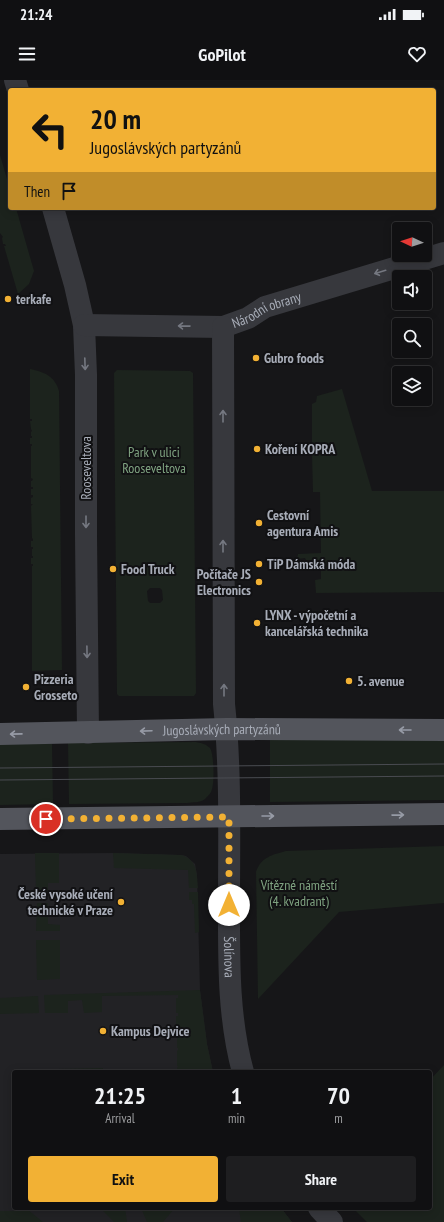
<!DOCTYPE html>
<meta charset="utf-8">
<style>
:root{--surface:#101012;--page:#1e1e20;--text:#f1f3f6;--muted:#9c9d9f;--line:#303032;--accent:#f2b134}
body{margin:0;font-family:"PT Sans Narrow",sans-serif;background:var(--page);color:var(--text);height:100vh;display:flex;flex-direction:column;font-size:15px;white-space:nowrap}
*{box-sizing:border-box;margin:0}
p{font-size:13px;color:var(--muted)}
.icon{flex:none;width:22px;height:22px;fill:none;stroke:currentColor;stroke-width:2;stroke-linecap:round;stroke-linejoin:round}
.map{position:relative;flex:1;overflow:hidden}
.details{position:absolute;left:12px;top:990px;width:420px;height:140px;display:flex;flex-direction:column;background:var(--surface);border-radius:4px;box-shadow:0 2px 10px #0003,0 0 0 1px var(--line)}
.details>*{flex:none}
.guide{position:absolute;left:8px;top:8px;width:428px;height:122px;border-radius:4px;box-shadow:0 2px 10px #0003,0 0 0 1px var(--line);background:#f2b134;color:#111;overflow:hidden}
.needle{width:26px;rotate:274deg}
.controls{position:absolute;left:392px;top:142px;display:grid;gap:8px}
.controls a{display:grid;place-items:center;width:40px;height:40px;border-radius:4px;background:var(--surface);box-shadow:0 2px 10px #0003,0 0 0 1px var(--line);font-size:20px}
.pin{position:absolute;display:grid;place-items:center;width:34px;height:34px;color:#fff;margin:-17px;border:2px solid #fff;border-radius:50%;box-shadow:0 1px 4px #0007}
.me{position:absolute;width:44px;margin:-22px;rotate:0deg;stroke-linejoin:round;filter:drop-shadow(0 0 3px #0008)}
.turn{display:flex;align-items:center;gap:14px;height:84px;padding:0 16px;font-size:18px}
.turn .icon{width:52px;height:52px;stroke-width:2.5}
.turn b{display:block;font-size:28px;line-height:34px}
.then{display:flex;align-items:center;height:38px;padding:0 16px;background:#0003;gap:8px;font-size:15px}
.eta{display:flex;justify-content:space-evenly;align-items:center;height:68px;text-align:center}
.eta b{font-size:24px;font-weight:600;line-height:28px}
.button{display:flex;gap:8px;margin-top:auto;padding:8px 16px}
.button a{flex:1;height:46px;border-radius:4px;background:var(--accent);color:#111;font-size:16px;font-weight:600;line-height:46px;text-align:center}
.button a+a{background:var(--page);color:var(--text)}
.status{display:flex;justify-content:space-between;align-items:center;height:28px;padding:0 20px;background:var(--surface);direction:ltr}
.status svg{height:11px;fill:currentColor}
header{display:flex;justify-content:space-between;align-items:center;height:52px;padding:0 16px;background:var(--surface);font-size:18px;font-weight:600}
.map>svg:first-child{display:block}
.built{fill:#222225}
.green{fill:#1c231d;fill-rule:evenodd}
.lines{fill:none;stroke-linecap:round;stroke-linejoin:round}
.minor{stroke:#37383d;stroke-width:22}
.major{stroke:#53555c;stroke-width:22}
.tram{stroke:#4a4c52;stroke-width:1}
.oneway{stroke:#757881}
.oneway2{stroke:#979ba6}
.route{stroke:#f2b134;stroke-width:7;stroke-dasharray:0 12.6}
.poi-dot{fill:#f2b134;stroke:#111113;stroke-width:1.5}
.labels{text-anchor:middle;stroke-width:4;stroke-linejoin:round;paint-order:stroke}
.poi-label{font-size:14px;font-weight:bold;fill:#a8adb8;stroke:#111113;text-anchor:start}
.street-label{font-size:14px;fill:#a8adb8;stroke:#111113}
.park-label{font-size:14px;fill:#7fa381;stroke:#111113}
</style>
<div class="status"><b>21:24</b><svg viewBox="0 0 49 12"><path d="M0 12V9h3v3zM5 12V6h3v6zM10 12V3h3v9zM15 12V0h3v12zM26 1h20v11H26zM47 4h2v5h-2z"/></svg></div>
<header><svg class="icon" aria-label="menu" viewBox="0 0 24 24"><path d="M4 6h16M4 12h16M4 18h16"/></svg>GoPilot<svg class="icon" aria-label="heart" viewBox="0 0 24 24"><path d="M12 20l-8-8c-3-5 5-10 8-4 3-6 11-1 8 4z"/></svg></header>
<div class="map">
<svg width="444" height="1142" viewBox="0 0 444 1142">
<rect width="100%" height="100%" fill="#161618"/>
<polygon class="built" points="113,773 181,775 186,776 195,784 197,795 200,910 207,964 213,992 14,992 14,1128 281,1128 292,1142 0,1142 0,774"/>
<g class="green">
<polygon points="0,75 10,109 10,128 16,128 34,191 29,204 18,214 4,166 6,166 5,164 3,164 2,158 3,157 0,153"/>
<path d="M30 289C44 292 55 296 59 311L62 590 32 591V486H33V484H31V478H33V476H32V469H33V467H31V461H33V459L32 458 31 426 33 424H31V418L33 417V415H31V409H33V407H31V401H32L33 399 31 398V366H32V364H30V358H32V356H31V352L32 351 31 349 30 341H32V339H30Z"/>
<path d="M117 290 190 291 193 293 196 613 194 616H119L117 614 114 293ZM150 508H160L162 510 163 520 160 523H150L148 521 147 511Z"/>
<polygon points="342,309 372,411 444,411 444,512 316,513 315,500 321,499 321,481 306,480 305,478 297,479 298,474 321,473 320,412 313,412 312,375 322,374 324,369 321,365 312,365 312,324 316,322 317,316"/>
<polygon points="270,660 444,660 444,720 270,722"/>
<path d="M196 662C201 663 206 664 210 668 214 674 215 705 211 712 210 714 207 717 205 719 200 723 193 722 187 723L69 724 68 663Z"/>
<polygon points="0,664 52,664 53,724 0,725"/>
<path d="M444 766V823L339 832 258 919 256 792C261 777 272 775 286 771Z"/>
<polygon points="35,773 59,773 59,803 48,803 48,812 36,812"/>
<path d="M113 773 181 775C197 779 197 793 198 808H189L188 790 114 788Z"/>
<polygon points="189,812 198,812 199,852 195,853 194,824 192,824 192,820 189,820"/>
<polygon points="37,823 48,823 48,844 60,845 60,851 36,851"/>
<polygon points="36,860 60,860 60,899 37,900"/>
<polygon points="200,910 207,964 213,992 177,992 177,988 178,986 177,986 177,971 178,970 178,968 177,968 177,953 178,953 178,951 176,950 176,936 178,936 178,933 176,933 176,918 178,918 178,915 102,916 102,932 84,933 82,920 68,921 68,933 45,933 44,915"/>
<polygon points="38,916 39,933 0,934 0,918"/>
<polygon points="444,985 444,1142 367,1142 353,1128 430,1128 430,1000"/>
<polygon points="103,988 103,992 58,992 58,989"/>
<polygon points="100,1128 125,1128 127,1142 114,1142"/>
<polygon points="141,1128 175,1128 163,1142 147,1142"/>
<polygon points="239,1128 281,1128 292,1142 241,1142"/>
<polygon points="27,1129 43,1142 0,1142 0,1131 27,1131"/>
</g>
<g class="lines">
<g class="minor">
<polyline points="15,0 18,10"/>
<polyline points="53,128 75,205 84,245 86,295 86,455 88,653"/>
<path id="s1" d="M84 245 223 247 248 238 265 227 444 173"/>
<path id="s2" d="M223 247 224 624C231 690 229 758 229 824 229 881 228 937 243 992"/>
<polyline points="319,1128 332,1142"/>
</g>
<g class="major">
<path id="s3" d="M0 654 227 649 444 650"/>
<polyline points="0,739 444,734"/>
</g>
<g class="tram">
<polyline points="0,688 444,684"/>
<polyline points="0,700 444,696"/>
</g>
</g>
<defs><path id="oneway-shaft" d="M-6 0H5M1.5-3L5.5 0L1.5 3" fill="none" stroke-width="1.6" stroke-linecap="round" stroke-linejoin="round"/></defs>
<g class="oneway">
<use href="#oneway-shaft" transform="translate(380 192) rotate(163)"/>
<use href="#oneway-shaft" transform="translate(184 246) rotate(-179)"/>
<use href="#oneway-shaft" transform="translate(85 284) rotate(88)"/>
<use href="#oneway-shaft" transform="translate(223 336) rotate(-90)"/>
<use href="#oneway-shaft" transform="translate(86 442) rotate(90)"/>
<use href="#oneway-shaft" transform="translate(223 466) rotate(-90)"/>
<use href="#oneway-shaft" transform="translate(87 572) rotate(89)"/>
<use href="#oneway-shaft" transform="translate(224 610) rotate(-90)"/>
</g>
<g class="oneway2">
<use href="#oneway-shaft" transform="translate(405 650) rotate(-180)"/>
<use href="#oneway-shaft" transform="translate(146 651) rotate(178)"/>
<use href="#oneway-shaft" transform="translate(16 654) rotate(179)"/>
<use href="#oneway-shaft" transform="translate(398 735) rotate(-1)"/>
<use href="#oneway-shaft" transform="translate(268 736)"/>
</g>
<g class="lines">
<polyline class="route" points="46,739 229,737 229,825"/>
</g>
<g class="poi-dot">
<circle cx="8" cy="219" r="4"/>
<circle cx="256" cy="278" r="4"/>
<circle cx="257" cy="369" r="4"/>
<circle cx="259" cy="443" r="4"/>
<circle cx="259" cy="484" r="4"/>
<circle cx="113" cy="489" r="4"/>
<circle cx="259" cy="502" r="4"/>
<circle cx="257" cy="543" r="4"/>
<circle cx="349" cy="601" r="4"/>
<circle cx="26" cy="607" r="4"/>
<circle cx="121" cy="822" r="4"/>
<circle cx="103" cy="951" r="4"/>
</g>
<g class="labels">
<g class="poi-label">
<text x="16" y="224">terkafe</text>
<text x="264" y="283">Gubro foods</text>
<text x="265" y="374">Koření KOPRA</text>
<text x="267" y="440">Cestovní<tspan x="267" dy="16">agentura Amis</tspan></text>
<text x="267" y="489">TiP Dámská móda</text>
<text x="121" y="494">Food Truck</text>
<text x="251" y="499" text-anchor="end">Počítače JS<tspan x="251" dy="16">Electronics</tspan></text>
<text x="265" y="540">LYNX - výpočetní a<tspan x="265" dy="16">kancelářská technika</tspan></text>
<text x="34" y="604">Pizzeria<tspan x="34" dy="16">Grosseto</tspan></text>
<text x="357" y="606">5. avenue</text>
<text x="113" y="819" text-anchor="end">České vysoké učení<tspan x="113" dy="16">technické v Praze</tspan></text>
<text x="111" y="956">Kampus Dejvice</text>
</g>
<g class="street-label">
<text dy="5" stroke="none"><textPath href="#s1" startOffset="186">Národní obrany</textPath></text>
<text transform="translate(86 388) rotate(-90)" y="5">Rooseveltova</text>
<text dy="5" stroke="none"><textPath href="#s3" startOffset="222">Jugoslávských partyzánů</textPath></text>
<text dy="5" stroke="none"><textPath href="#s2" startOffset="630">Šolínova</textPath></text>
</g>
<g class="park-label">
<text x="154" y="377">Park v ulici<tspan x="154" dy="16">Rooseveltova</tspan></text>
<text x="299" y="810">Vítězné náměstí<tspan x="299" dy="16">(4. kvadrant)</tspan></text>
</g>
</g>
</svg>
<div class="controls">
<a><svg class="needle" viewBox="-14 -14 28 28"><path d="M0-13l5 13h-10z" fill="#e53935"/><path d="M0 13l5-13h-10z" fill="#9c9d9f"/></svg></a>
<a><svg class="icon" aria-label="sound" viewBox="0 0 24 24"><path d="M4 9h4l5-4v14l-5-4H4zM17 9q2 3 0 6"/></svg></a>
<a><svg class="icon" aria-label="search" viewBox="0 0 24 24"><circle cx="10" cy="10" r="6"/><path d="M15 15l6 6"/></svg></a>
<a><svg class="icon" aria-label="layers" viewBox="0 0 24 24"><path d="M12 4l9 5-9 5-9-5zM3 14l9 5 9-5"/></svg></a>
</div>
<div class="pin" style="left:46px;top:739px;background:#d93025"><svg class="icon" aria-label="arrive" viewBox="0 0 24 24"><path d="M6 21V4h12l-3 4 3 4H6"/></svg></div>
<svg class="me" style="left:229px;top:825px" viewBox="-20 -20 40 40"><circle r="19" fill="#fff"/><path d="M0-13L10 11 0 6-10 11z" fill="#f2b134"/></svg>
<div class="guide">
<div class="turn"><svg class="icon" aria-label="left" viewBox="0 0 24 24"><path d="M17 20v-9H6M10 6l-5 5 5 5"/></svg><div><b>20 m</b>Jugoslávských partyzánů</div></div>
<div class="then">Then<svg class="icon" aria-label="arrive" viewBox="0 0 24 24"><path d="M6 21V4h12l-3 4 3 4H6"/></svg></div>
</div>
<section class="details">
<div class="eta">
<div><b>21:25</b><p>Arrival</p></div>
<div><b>1</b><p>min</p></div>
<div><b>70</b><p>m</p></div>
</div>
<div class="button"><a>Exit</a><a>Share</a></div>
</section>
</div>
